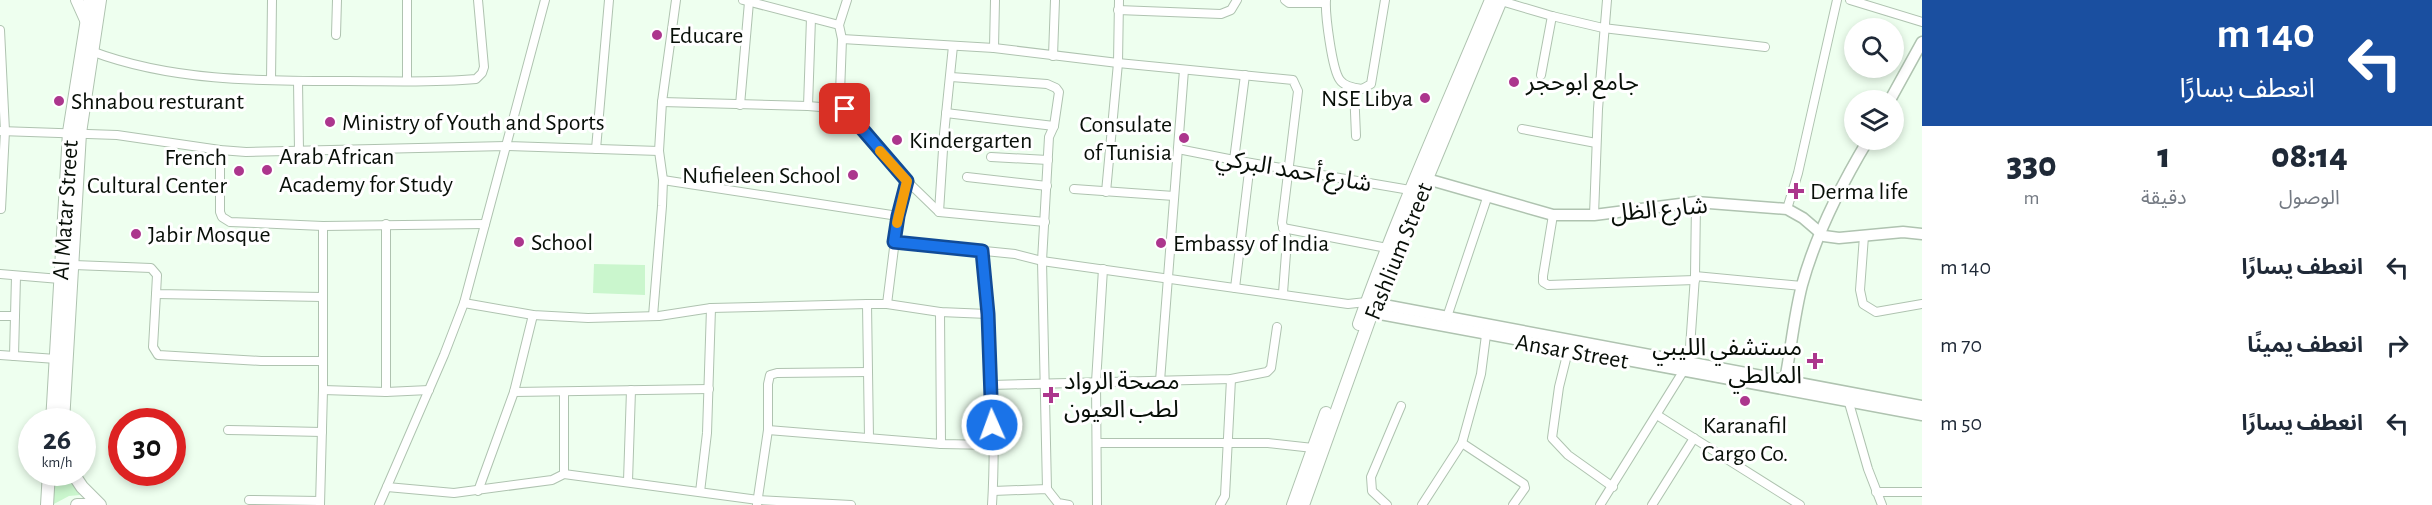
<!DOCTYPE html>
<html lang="ar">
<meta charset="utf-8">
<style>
:root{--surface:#fff;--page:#f2f2f3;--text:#1f2937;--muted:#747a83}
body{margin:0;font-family:"Alegreya Sans","Noto Sans Arabic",sans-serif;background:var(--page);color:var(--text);direction:rtl;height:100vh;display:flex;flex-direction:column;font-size:22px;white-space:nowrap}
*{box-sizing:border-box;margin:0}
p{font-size:20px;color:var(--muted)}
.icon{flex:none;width:33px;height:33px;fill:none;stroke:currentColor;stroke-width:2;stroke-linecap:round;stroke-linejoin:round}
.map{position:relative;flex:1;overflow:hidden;direction:ltr}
.details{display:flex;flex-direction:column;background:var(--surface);width:510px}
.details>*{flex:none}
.banner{background:#1a4fa0;color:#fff;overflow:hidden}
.tools{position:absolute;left:1844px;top:18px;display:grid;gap:12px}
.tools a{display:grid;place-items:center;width:60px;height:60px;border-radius:50%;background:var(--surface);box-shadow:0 3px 9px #0003;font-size:30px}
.speed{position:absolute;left:18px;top:408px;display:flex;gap:12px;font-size:30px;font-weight:700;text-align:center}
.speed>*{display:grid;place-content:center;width:78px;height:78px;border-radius:50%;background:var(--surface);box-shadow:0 3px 9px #0003;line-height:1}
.speed small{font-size:15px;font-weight:400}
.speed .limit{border:9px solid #d22;background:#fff;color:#111}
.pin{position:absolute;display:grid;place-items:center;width:51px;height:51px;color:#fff;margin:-26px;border-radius:12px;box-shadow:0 3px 9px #0006}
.me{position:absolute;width:66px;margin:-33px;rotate:358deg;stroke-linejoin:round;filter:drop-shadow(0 0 4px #0008)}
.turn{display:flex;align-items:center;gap:21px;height:126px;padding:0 18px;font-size:27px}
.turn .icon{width:78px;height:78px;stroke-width:2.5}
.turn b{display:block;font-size:42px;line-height:51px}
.eta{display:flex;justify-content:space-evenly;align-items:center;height:102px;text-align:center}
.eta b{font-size:36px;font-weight:800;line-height:42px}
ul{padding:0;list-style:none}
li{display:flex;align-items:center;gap:18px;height:78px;padding:0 18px}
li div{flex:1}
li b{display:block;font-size:22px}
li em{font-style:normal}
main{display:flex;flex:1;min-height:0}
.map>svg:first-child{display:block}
.green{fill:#caf6cd}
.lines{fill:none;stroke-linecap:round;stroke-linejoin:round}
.street-casing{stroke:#afc3b0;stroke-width:10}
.secondary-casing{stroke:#afc3b0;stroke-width:13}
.primary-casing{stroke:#afc3b0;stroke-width:14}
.street{stroke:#fff;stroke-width:8}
.secondary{stroke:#fff;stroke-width:10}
.primary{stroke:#fff;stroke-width:12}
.route-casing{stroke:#114b97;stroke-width:15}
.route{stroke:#1a73e8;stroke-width:10}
.slow{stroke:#f59e0b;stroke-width:10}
.poi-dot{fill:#ac368d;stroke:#fff;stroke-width:2}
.labels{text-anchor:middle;stroke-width:6;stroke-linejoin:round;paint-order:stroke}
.poi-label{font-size:24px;fill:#080f08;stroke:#fff;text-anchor:start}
.street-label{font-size:24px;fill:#080f08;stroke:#fff}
</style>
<main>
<section class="details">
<div class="banner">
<div class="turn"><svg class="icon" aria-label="left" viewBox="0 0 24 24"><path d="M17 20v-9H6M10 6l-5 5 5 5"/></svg><div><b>140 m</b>انعطف يسارًا</div></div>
</div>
<div class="eta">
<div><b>08:14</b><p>الوصول</p></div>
<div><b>1</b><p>دقيقة</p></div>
<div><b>330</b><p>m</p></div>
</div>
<ul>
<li><svg class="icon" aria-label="left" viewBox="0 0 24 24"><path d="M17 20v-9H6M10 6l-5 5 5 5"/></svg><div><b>انعطف يسارًا</b></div><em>140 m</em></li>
<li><svg class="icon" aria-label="right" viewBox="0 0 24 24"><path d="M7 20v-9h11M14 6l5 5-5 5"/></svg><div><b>انعطف يمينًا</b></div><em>70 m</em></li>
<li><svg class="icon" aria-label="left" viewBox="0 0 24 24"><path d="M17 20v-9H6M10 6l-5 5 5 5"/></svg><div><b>انعطف يسارًا</b></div><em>50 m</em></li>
</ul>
</section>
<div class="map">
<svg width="1922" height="505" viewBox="0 0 1922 505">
<rect width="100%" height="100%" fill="#eeffef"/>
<g class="green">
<polygon points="594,264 645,265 645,295 593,293"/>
<polygon points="54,473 66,473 80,495 69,496 52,505"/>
</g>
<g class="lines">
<defs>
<g id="street">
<polyline points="407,0 407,81"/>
<polyline points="545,0 506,146 659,151"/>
<polyline points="743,0 839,25"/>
<polyline points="847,0 839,25 842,39 840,93 845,109 907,181 939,212 1045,222"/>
<polyline points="1285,0 1289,3 1325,3"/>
<path d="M1326 0C1325 14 1332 70 1340 80 1344 86 1354 88 1362 89L1371 84 1385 0"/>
<polyline points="1850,0 1922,22"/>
<polyline points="1501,1 1552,16 1603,28 1765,47"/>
<polyline points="1118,10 1221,14 1231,10 1237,0"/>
<polyline points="0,30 5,131 1,209"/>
<polyline points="336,35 337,0"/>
<polyline points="842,39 994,48 1118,63 1293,80 1298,91 1282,223 1287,240 1283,293"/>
<polyline points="994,48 995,0"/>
<path d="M91 51C173 82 262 81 348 81 390 81 434 83 476 79L482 73 484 67 478 0"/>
<polyline points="1053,56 1055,0"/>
<polyline points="1541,75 1552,16"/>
<polyline points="951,77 1047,84 1056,88 1059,92 1054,126 1049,137 1042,261 1047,489"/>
<polyline points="271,80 272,0"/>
<polyline points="298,81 299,151"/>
<polyline points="1354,88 1356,136"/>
<polyline points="662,102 808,106 845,109"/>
<polyline points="740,105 749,2"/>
<polyline points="808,106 811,18"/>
<polyline points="946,113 1054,126"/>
<polyline points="1522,129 1596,143"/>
<polyline points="0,131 117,135 220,150 246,152 506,146 464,303 444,355 379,505"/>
<polyline points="596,149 609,0"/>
<polyline points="1178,149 1234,160 1410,190"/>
<polyline points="220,150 220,212 222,217 230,222 323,226 485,224"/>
<polyline points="991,157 1048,160"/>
<polyline points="1234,160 1245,75"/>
<polyline points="967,177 1047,186"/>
<polyline points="663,180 898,216"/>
<polyline points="1074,189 1174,196"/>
<polyline points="1106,192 1118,63 1119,0"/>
<polyline points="1787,209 1798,173 1837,0"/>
<polyline points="939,212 944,134 953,46"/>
<polyline points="1553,215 1543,276 1543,282 1548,285 1695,280"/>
<polyline points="1594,215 1598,109 1607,0"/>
<polyline points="1283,228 1387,248"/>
<polyline points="1864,236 1860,290 1863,304 1876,312 1922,304"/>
<polyline points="894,242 1015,254 1042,261 1348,304 1366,302"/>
<path d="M982 251C990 333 997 422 992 505"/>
<polyline points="74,265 151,268 157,275 156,294 323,297"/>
<polyline points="0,274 60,279"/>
<polyline points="1695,276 1802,286"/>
<polyline points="1235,288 1250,163"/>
<polyline points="156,294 153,347 158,355 261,361 323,361"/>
<polyline points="464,303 533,315 588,318 659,316 711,308 867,304 887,304 940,312 988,314"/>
<polyline points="867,304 869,438"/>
<polyline points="887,304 898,216 907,181"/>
<polyline points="940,312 941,444"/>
<polyline points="0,316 15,316"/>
<polyline points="653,316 662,206 663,180 659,151 662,102 676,0"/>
<polyline points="1447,317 1487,198"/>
<polyline points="1568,351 1559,387 1552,438 1568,455 1613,487"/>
<polyline points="0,355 56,359"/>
<polyline points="14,356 16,276"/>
<polyline points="1160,381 1184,70"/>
<polyline points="991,385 1231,379 1267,372 1271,368 1277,327"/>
<polyline points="323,390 386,392 429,390"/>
<polyline points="386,392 386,224"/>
<polyline points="514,392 709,389"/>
<polyline points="564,392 564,474"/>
<polyline points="1849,403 1868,469 1882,505"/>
<polyline points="1657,415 1800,505"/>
<polyline points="228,430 322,432"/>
<polyline points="768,430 941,444 993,445"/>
<polyline points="1097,443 1268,443 1313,448"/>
<polyline points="1462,443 1524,484 1525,488 1513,505"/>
<polyline points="628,481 631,390"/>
<polyline points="387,487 454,493 552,480 564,474 758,500 851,505"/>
<polyline points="478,491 514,392 533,315"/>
<polyline points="993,491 1047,489 1058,503 1069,505"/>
<polyline points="700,492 707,433 711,308"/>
<polyline points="1876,492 1922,492"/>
<polyline points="249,500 320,501"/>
<polyline points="757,504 768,430 768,384 770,375 777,373 868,372"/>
<polyline points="320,505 323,390 323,226"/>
<polyline points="1097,505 1096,382 1103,269"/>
<polyline points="1220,505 1225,496 1231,379"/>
<polyline points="1387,505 1372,491 1371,477 1401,406"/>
<polyline points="1422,505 1462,443 1481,374 1486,335"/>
<polyline points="1600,505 1689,362 1695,276 1696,202"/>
<polyline points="1652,505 1694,438"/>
</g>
<g id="secondary">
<polyline points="1890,100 1922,42"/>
<polyline points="1427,179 1553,215 1594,215 1696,202 1787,209 1803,218 1824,236 1839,238 1903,232 1922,234"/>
<polyline points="1368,302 1922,406"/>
<polyline points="1364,311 1922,415"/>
<path d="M1785 380C1791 349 1794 316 1802 285 1816 234 1841 185 1868 140"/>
</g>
<g id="primary">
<polyline points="77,0 86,20"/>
<path d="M1359 324C1398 214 1446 108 1491 0"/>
<polyline points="52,422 69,132 90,0"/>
<polyline points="63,422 80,133 100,0"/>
<polyline points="72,472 82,487 100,505"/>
<polyline points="47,505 49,472"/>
<polyline points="77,505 93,505"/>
<polyline points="1293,505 1326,413"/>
<polyline points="1303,505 1375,304 1501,0"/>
</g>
</defs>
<use href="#street" class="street-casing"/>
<use href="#secondary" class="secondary-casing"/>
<use href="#primary" class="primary-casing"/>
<use href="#street" class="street"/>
<use href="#secondary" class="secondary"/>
<use href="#primary" class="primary"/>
</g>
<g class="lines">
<defs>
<polyline id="route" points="845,109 907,181 898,216 894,242 982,251 988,314 992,425"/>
</defs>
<use href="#route" class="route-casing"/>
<use href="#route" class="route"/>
<polyline class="slow" points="880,151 907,181 897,223"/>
</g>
<g class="poi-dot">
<circle cx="657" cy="35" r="6"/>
<circle cx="1514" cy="82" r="6"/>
<circle cx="1425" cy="98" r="6"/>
<circle cx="59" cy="101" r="6"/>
<circle cx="330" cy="122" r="6"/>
<circle cx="1184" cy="138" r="6"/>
<circle cx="897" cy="140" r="6"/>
<circle cx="267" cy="170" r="6"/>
<circle cx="239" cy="171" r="6"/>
<circle cx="853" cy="175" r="6"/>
<path d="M1793 182h6v6h6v6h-6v6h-6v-6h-6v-6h6z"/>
<circle cx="136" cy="234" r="6"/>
<circle cx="519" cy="242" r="6"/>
<circle cx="1161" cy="243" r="6"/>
<path d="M1812 352h6v6h6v6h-6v6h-6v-6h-6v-6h6z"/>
<path d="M1048 386h6v6h6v6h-6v6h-6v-6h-6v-6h6z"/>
<circle cx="1745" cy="401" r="6"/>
</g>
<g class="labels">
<g class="poi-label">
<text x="669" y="43">Educare</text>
<text x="1526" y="90">جامع ابوحجر</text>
<text x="1413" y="106" text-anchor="end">NSE Libya</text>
<text x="71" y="109">Shnabou resturant</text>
<text x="342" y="130">Ministry of Youth and Sports</text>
<text x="1172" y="132" text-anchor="end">Consulate<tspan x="1172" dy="28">of Tunisia</tspan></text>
<text x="909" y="148">Kindergarten</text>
<text x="279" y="164">Arab African<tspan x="279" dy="28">Academy for Study</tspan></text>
<text x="227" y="165" text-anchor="end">French<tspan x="227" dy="28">Cultural Center</tspan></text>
<text x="841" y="183" text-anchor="end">Nufieleen School</text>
<text x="1810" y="199">Derma life</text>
<text x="148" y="242">Jabir Mosque</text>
<text x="531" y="250">School</text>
<text x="1173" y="251">Embassy of India</text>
<text x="1802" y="355" text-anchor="end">مستشفي الليبي<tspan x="1802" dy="28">المالطي</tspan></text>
<text x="1064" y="389">مصحة الرواد<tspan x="1064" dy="28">لطب العيون</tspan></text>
<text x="1745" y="433" text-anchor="middle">Karanafil<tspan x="1745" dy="28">Cargo Co.</tspan></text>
</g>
<g class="street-label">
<text transform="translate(1294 170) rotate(10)" y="8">شارع أحمد البركي</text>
<text transform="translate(1659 209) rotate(-5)" y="8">شارع الظل</text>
<text transform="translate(65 210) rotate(-86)" y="8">Al Matar Street</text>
<text transform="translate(1398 251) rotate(-68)" y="8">Fashlium Street</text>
<text transform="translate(1572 351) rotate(10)" y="8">Ansar Street</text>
</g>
</g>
</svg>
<div class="tools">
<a><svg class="icon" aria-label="search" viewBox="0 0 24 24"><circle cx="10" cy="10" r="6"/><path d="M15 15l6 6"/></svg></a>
<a><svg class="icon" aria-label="layers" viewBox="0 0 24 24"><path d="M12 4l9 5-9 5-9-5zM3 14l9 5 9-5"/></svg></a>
</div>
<div class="speed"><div>26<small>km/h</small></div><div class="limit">30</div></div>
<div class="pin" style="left:845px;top:109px;background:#d93025"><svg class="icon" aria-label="arrive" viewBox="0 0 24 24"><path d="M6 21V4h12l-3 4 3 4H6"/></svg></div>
<svg class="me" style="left:992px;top:425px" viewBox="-20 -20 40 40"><circle r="17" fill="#1a73e8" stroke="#fff" stroke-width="3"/><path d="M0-11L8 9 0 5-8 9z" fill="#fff"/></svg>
</div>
</main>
